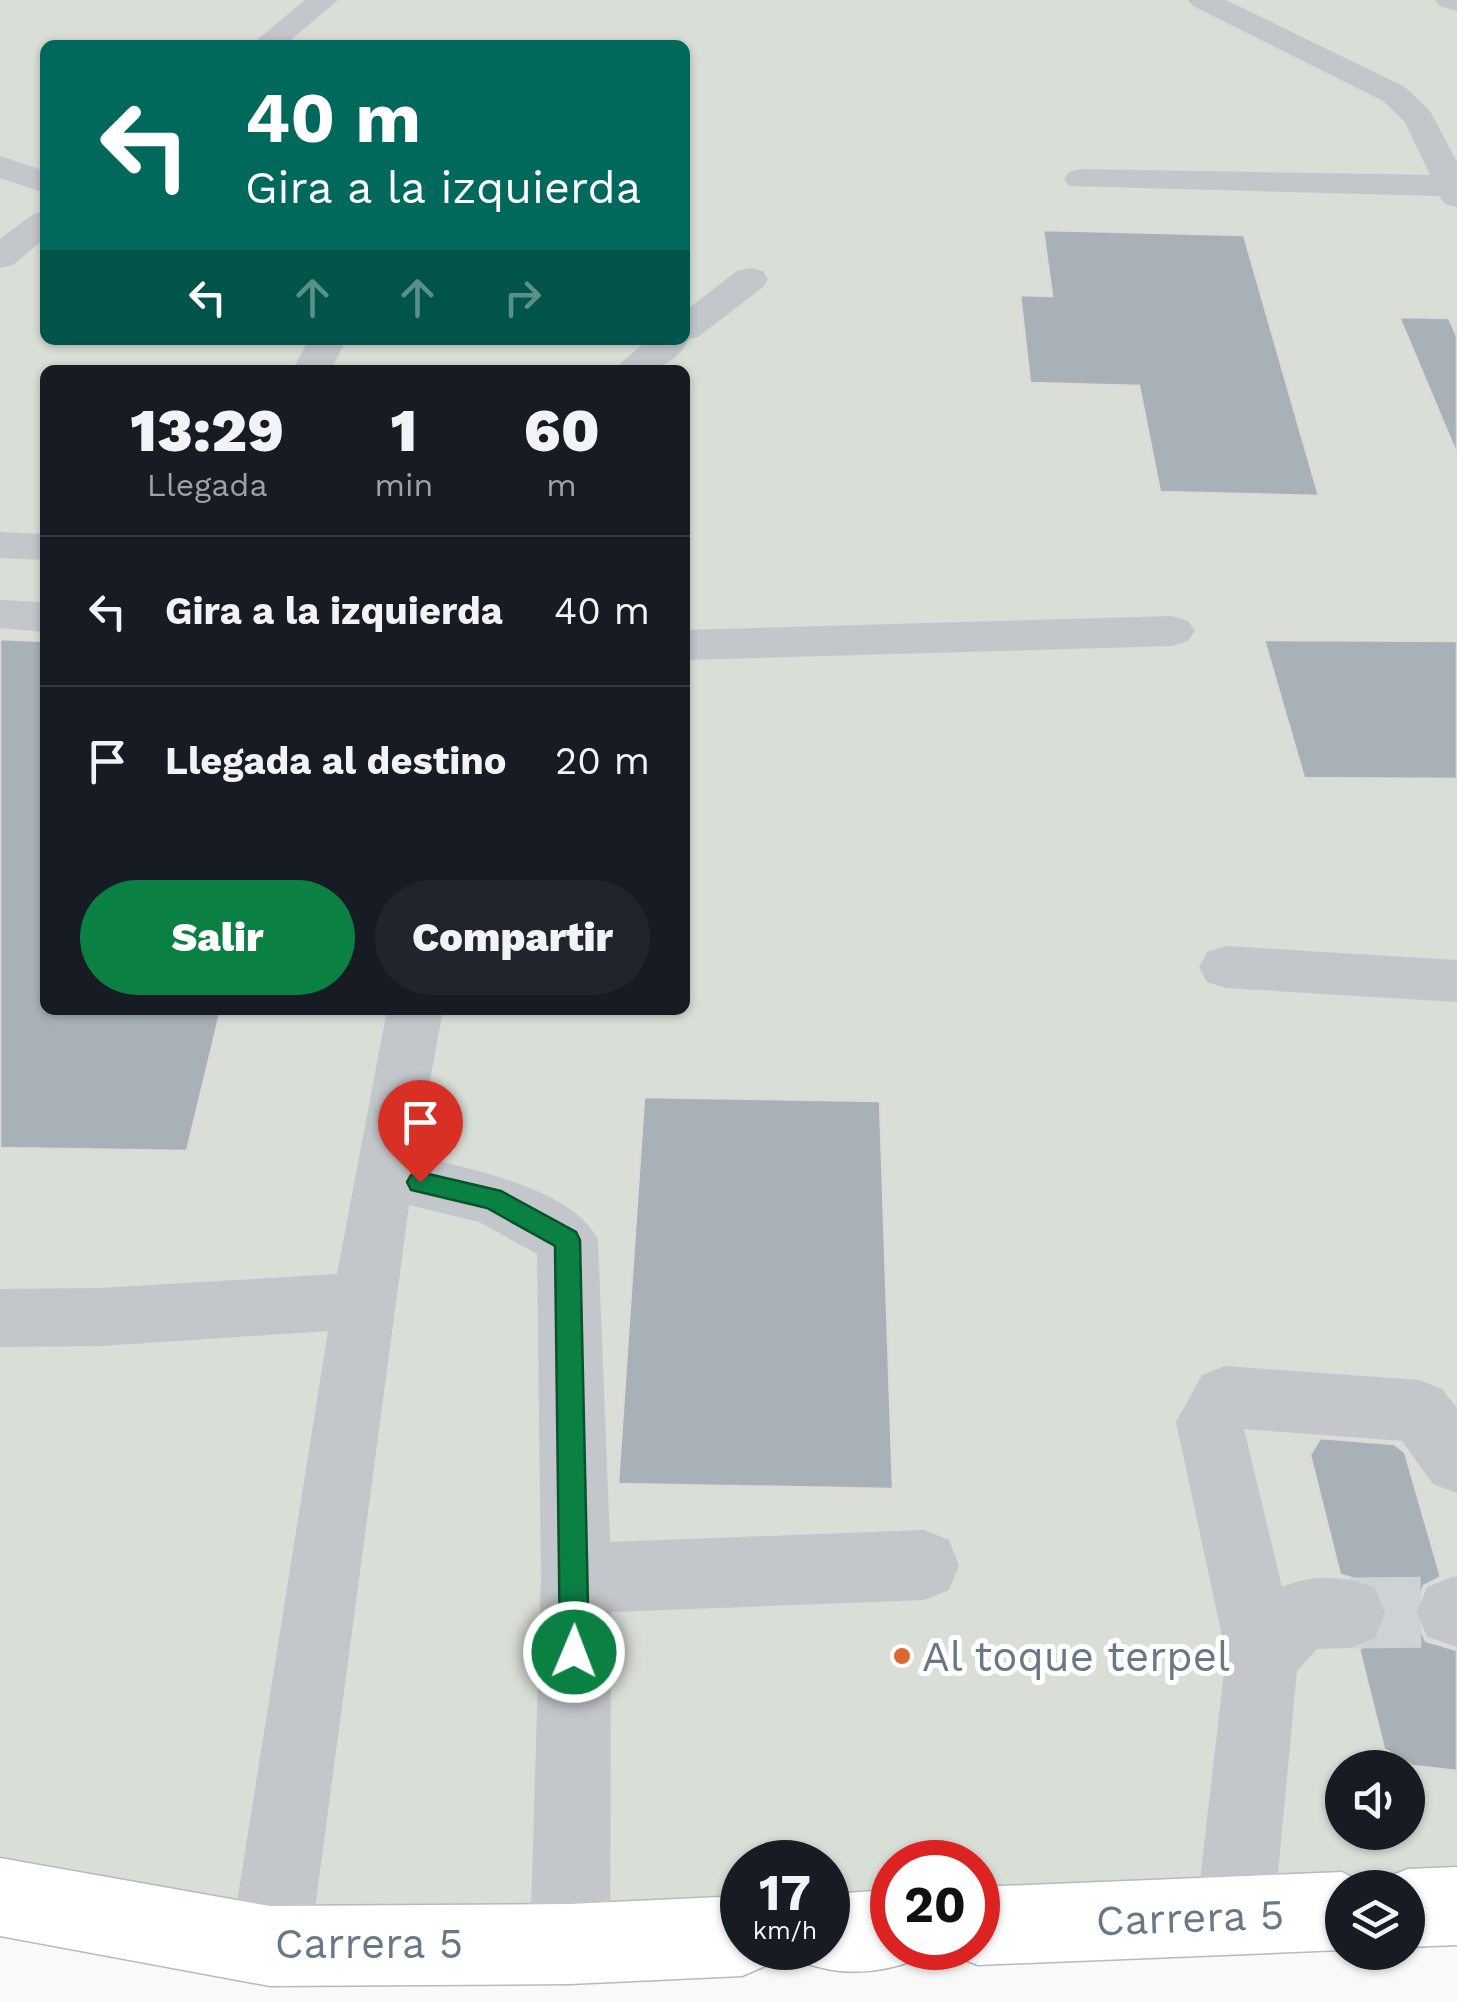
<!DOCTYPE html>
<html lang="es">
<style>
:root{--surface:#171b24;--page:#20242c;--text:#f1f3f6;--muted:#9ea1a6;--line:#363941;--accent:#0b8043}
body{margin:0;font-family:"Work Sans",sans-serif;background:var(--page);color:var(--text);height:100vh;display:flex;flex-direction:column;font-size:38px;white-space:nowrap}
*{box-sizing:border-box;margin:0}
p{font-size:32px;color:var(--muted)}
.icon{flex:none;width:55px;height:55px;fill:none;stroke:currentColor;stroke-width:2;stroke-linecap:round;stroke-linejoin:round}
.map{position:relative;flex:1;overflow:hidden}
.panel{position:absolute;left:40px;top:365px;width:650px;height:650px;display:flex;flex-direction:column;background:var(--surface);border-radius:15px;box-shadow:0 2px 8px #0004}
.panel>*{flex:none}
.banner{position:absolute;left:40px;top:40px;width:650px;height:305px;border-radius:15px;box-shadow:0 2px 8px #0004;background:#00695c;color:#fff;overflow:hidden}
.controls{position:absolute;left:1325px;top:1750px;display:grid;gap:20px}
.controls a{display:grid;place-items:center;width:100px;height:100px;border-radius:50%;background:var(--surface);box-shadow:0 2px 8px #0004;font-size:50px}
.speed{position:absolute;left:720px;top:1840px;display:flex;gap:20px;font-size:50px;font-weight:700;text-align:center}
.speed>*{display:grid;place-content:center;width:130px;height:130px;border-radius:50%;background:var(--surface);box-shadow:0 2px 8px #0004;line-height:1}
.speed small{font-size:25px;font-weight:400}
.speed .limit{border:15px solid #d22;background:#fff;color:#111}
.pin{position:absolute;display:grid;place-items:center;width:85px;height:85px;color:#fff;margin:-102px -42px;border-radius:50% 50% 50% 0;rotate:-45deg;box-shadow:0 0 10px #0007}
.pin .icon{rotate:45deg}
.me{position:absolute;width:110px;margin:-55px;rotate:1deg;stroke-linejoin:round;filter:drop-shadow(0 0 8px #0008)}
.turn{display:flex;align-items:center;gap:35px;height:210px;padding:0 40px;font-size:45px}
.turn .icon{width:130px;height:130px;stroke-width:2.5}
.turn b{display:block;font-size:70px;line-height:85px}
.lanes{display:flex;align-items:center;height:95px;padding:0 40px;background:#0003;justify-content:center;gap:50px;direction:ltr}
.lanes .off{opacity:.35}
.eta{display:flex;justify-content:space-evenly;align-items:center;height:170px;text-align:center}
.eta b{font-size:60px;font-weight:800;line-height:70px}
.action{display:flex;gap:20px;margin-top:auto;padding:20px 40px}
.action a{flex:1;height:115px;border-radius:60px;background:var(--accent);color:#fff;font-size:40px;font-weight:800;line-height:115px;text-align:center}
.action a+a{background:var(--page);color:var(--text)}
ul{padding:0;list-style:none}
li{display:flex;align-items:center;gap:30px;height:150px;padding:0 40px;border-top:2px solid var(--line)}
li div{flex:1}
li b{display:block;font-size:38px}
li em{font-style:normal}
.map>svg:first-child{display:block}
.green{fill:#d9ded6;fill-rule:evenodd}
.building{fill:#a9b1b8;stroke:#dbdbd9;stroke-width:2.5}
.lines{fill:none;stroke-linecap:round;stroke-linejoin:round}
.minor-tunnel{stroke:#ced2d5;stroke-width:71;stroke-dasharray:71 35;stroke-linecap:butt}
.major-casing{stroke:#b6babe;stroke-width:3}
.minor{fill:#c3c6ca;fill-rule:evenodd}
.major{fill:#fff;fill-rule:evenodd}
.route{fill:#0b8043;stroke:#07532c;stroke-width:2.5}
.poi-dot{fill:#de6733;stroke:#fff;stroke-width:4}
.labels{text-anchor:middle;stroke-width:10;stroke-linejoin:round;paint-order:stroke}
.near-poi-label{font-size:42px;fill:#697887;stroke:#fff;text-anchor:start}
.near-street-label{font-size:42px;fill:#697887;stroke:#fff}
</style>
<div class="map">
<svg width="1457" height="2002" viewBox="0 0 1457 2002">
<rect width="100%" height="100%" fill="#f9f9f7"/>
<path class="green" d="M0 0H1457V1873L978 1895V1862H892V1899L828 1902V1862H742V1906L563 1914 267 1913 0 1864ZM45 45H685V340H45ZM45 370H685V1010H45ZM1342 1768H1408V1832H1342Z"/>
<g class="building">
<polygon points="1043,230 1244,235 1319,496 1160,492 1139,386 1030,383 1020,295 1052,296"/>
<polygon points="1399,317 1449,318 1457,336 1457,455"/>
<polygon points="0,639 45,641 45,1010 221,1010 187,1151 0,1148"/>
<polygon points="1264,640 1457,641 1457,779 1304,778"/>
<polygon points="644,1097 880,1101 893,1489 618,1484"/>
<polygon points="1320,1438 1394,1444 1405,1452 1441,1577 1424,1586 1414,1613 1426,1641 1457,1650 1457,1771 1413,1766 1384,1749 1359,1649 1378,1639 1388,1612 1376,1584 1340,1575 1310,1455"/>
</g>
<g class="lines">
<polyline class="minor-tunnel" points="1350,1613 1452,1612"/>
<defs>
<g id="major">
<polygon points="0,1858 270,1906 570,1904 742,1896 742,1948 777,1948 770,1964 742,1976 570,1984 270,1986 0,1936"/>
<polygon points="1457,1867 1457,1945 1408,1947 1408,1888 1377,1888 1380,1880 1408,1869"/>
<polygon points="1342,1872 1372,1888 1342,1888 1342,1950 978,1965 950,1954 947,1948 978,1948 978,1887"/>
<path d="M892 1890V1948H924L920 1958C881 1974 840 1977 800 1961L794 1948H828V1894Z"/>
</g>
</defs>
<use href="#major" class="major-casing"/>
<g class="minor">
<polygon points="305,0 338,0 285,45 251,45"/>
<polygon points="1188,0 1226,0 1405,87 1430,111 1457,162 1457,207 1445,204 1439,196 1069,186 1064,179 1069,172 1081,169 1430,175 1405,122 1383,101 1193,6"/>
<polygon points="1435,0 1457,0 1457,11 1440,6"/>
<polygon points="0,156 45,171 45,193 0,178"/>
<polygon points="45,211 45,238 13,265 0,268 0,239 33,214"/>
<path d="M750 268 763 271 768 279 763 287 698 337 689 339C672 372 645 370 613 370L647 340H685V311L737 271Z"/>
<polygon points="308,340 346,340 331,370 293,370"/>
<polygon points="0,532 45,534 45,560 0,558"/>
<polygon points="0,600 45,602 45,632 0,628"/>
<polygon points="1172,616 1188,621 1195,631 1188,641 1172,646 685,660 685,630"/>
<polygon points="1226,946 1457,960 1457,1002 1226,988 1207,982 1199,967 1207,952"/>
<path d="M387 1010H443L416 1156C468 1168 574 1189 598 1240L610 1542 924 1530 949 1540 959 1565 949 1590 924 1600 611 1612 610 1944 598 1972 570 1984 542 1972 530 1944 541 1578 537 1254 479 1222 409 1205 310 1946 298 1974 270 1986 242 1974 230 1946 328 1331 101 1346 0 1347V1289L101 1288 337 1274Z"/>
<path d="M1225 1366 1419 1380 1442 1389 1457 1408V1493L1433 1484 1402 1441 1244 1429 1282 1587C1313 1574 1344 1575 1375 1588L1385 1613 1375 1638 1350 1648 1317 1649 1297 1671 1274 1915 1263 1943 1235 1954 1207 1943 1196 1915 1226 1655 1176 1422 1202 1375Z"/>
<polygon points="1452,1577 1457,1577 1457,1647 1427,1637 1417,1612 1427,1587"/>
</g>
<use href="#major" class="major"/>
</g>
<polygon class="route" points="420,1172 501,1191 576,1232 580,1240 589,1652 585,1662 574,1666 564,1662 560,1652 555,1246 487,1208 411,1190 407,1182 411,1175"/>
<circle class="poi-dot" cx="902" cy="1656" r="10"/>
<g class="labels">
<g class="near-poi-label">
<text x="922" y="1671">Al toque terpel</text>
</g>
<g class="near-street-label">
<text transform="translate(1190 1917) rotate(-2)" y="15">Carrera 5</text>
<text x="369" y="1958">Carrera 5</text>
</g>
</g>
</svg>
<div class="controls">
<a><svg class="icon" aria-label="sound" viewBox="0 0 24 24"><path d="M4 9h4l5-4v14l-5-4H4zM17 9q2 3 0 6"/></svg></a>
<a><svg class="icon" aria-label="layers" viewBox="0 0 24 24"><path d="M12 4l9 5-9 5-9-5zM3 14l9 5 9-5"/></svg></a>
</div>
<div class="speed"><div>17<small>km/h</small></div><div class="limit">20</div></div>
<div class="pin" style="left:420px;top:1182px;background:#d93025"><svg class="icon" aria-label="arrive" viewBox="0 0 24 24"><path d="M6 21V4h12l-3 4 3 4H6"/></svg></div>
<svg class="me" style="left:574px;top:1652px" viewBox="-20 -20 40 40"><circle r="17" fill="#0b8043" stroke="#fff" stroke-width="3"/><path d="M0-11L8 9 0 5-8 9z" fill="#fff"/></svg>
<div class="banner">
<div class="turn"><svg class="icon" aria-label="left" viewBox="0 0 24 24"><path d="M17 20v-9H6M10 6l-5 5 5 5"/></svg><div><b>40 m</b>Gira a la izquierda</div></div>
<div class="lanes"><svg class="icon" aria-label="left" viewBox="0 0 24 24"><path d="M17 20v-9H6M10 6l-5 5 5 5"/></svg><svg class="icon off" aria-label="ahead" viewBox="0 0 24 24"><path d="M12 20V5M6 11l6-6 6 6"/></svg><svg class="icon off" aria-label="ahead" viewBox="0 0 24 24"><path d="M12 20V5M6 11l6-6 6 6"/></svg><svg class="icon off" aria-label="right" viewBox="0 0 24 24"><path d="M7 20v-9h11M14 6l5 5-5 5"/></svg></div>
</div>
<section class="panel">
<div class="eta">
<div><b>13:29</b><p>Llegada</p></div>
<div><b>1</b><p>min</p></div>
<div><b>60</b><p>m</p></div>
</div>
<ul>
<li><svg class="icon" aria-label="left" viewBox="0 0 24 24"><path d="M17 20v-9H6M10 6l-5 5 5 5"/></svg><div><b>Gira a la izquierda</b></div><em>40 m</em></li>
<li><svg class="icon" aria-label="arrive" viewBox="0 0 24 24"><path d="M6 21V4h12l-3 4 3 4H6"/></svg><div><b>Llegada al destino</b></div><em>20 m</em></li>
</ul>
<div class="action"><a>Salir</a><a>Compartir</a></div>
</section>
</div>
